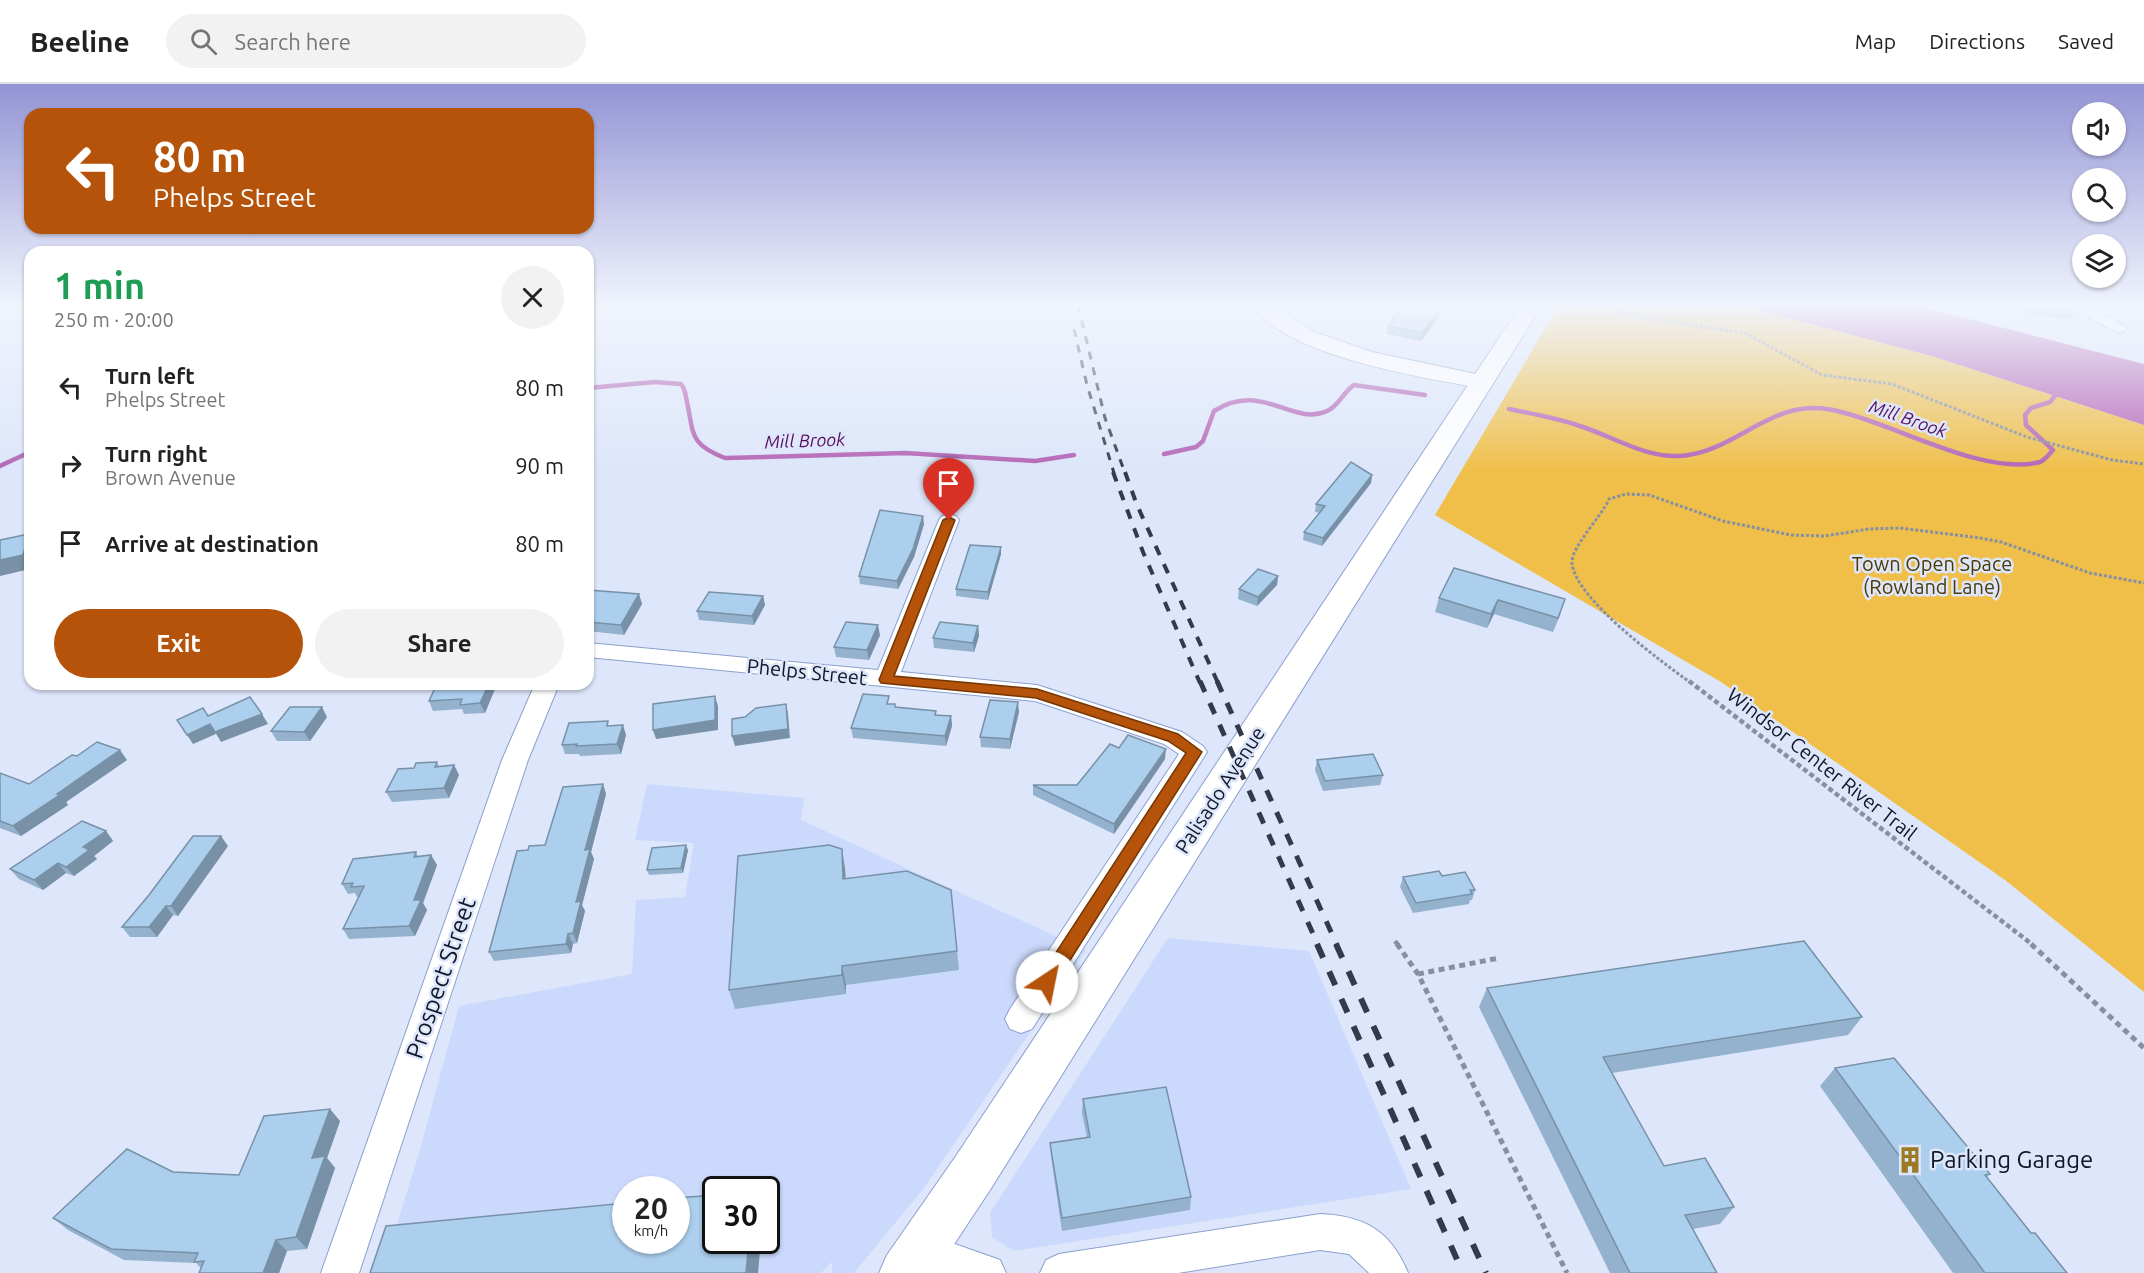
<!DOCTYPE html>
<meta charset="utf-8">
<style>
:root{--surface:#fff;--page:#f2f2f2;--text:#222;--muted:#767676;--line:#e0e0e0;--accent:#b45309}
body{margin:0;font-family:Ubuntu,sans-serif;background:var(--page);color:var(--text);height:100vh;display:flex;flex-direction:column;font-size:22px;white-space:nowrap}
*{box-sizing:border-box;margin:0}
p{font-size:20px;color:var(--muted)}
.icon{flex:none;width:33px;height:33px;fill:none;stroke:currentColor;stroke-width:2;stroke-linecap:round;stroke-linejoin:round}
.map{position:relative;flex:1;overflow:hidden}
.drawer{position:absolute;left:24px;top:162px;width:570px;height:444px;display:flex;flex-direction:column;background:var(--surface);border-radius:18px;box-shadow:0 2px 4px #0004}
.drawer>*{flex:none}
.top-card{position:absolute;left:24px;top:24px;width:570px;height:126px;border-radius:18px;box-shadow:0 2px 4px #0004;background:#b45309;color:#fff;overflow:hidden}
.controls{position:absolute;left:2072px;top:18px;display:grid;gap:12px}
.controls a{display:grid;place-items:center;width:54px;height:54px;border-radius:50%;background:var(--surface);box-shadow:0 2px 4px #0004;font-size:30px}
.speed{position:absolute;left:612px;top:1092px;display:flex;gap:12px;font-size:30px;font-weight:700;text-align:center}
.speed>*{display:grid;place-content:center;width:78px;height:78px;border-radius:50%;background:var(--surface);box-shadow:0 2px 4px #0004;line-height:1}
.speed small{font-size:15px;font-weight:400}
.speed .limit{border:3px solid #111;border-radius:9px;background:#fff;color:#111}
.pin{position:absolute;display:grid;place-items:center;width:51px;height:51px;color:#fff;margin:-62px -26px;border-radius:50% 50% 50% 0;rotate:-45deg;box-shadow:0 0 6px #0007}
.pin .icon{rotate:45deg}
.me{position:absolute;width:66px;margin:-33px;rotate:34deg;stroke-linejoin:round;filter:drop-shadow(0 0 4px #0008)}
.turn{display:flex;align-items:center;gap:21px;height:126px;padding:0 30px;font-size:27px}
.turn .icon{width:78px;height:78px;stroke-width:2.5}
.turn b{display:block;font-size:42px;line-height:51px}
.round{display:grid;place-items:center;flex:none;width:63px;height:63px;border-radius:32px;background:var(--page)}
.head{display:flex;align-items:center;justify-content:space-between;height:102px;padding:0 30px}
h1{font-size:36px;font-weight:600;line-height:45px;color:#1e9e55}
.cta{display:flex;gap:12px;margin-top:auto;padding:12px 30px}
.cta a{flex:1;height:69px;border-radius:36px;background:var(--accent);color:#fff;font-size:24px;font-weight:600;line-height:69px;text-align:center}
.cta a+a{background:var(--page);color:var(--text)}
ul{padding:0;list-style:none}
li{display:flex;align-items:center;gap:18px;height:78px;padding:0 30px}
li div{flex:1}
li b{display:block;font-size:22px}
li em{font-style:normal}
header{display:flex;align-items:center;gap:36px;box-sizing:border-box;height:84px;padding:0 30px;background:var(--surface);border-bottom:2px solid var(--line)}
header strong{font-size:28px}
nav{display:flex;gap:33px;margin-inline-start:auto;font-size:21px}
.search{width:420px;height:54px;background:var(--page);display:flex;align-items:center;gap:15px;box-sizing:border-box;padding:0 21px;border-radius:33px;color:var(--muted);font-size:22px}
.map>svg:first-child{display:block}
.built{fill:#cbdafc;fill-rule:evenodd}
.green{fill:#efbf49}
.water{fill:#b365b5}
.lines{fill:none;stroke-linecap:round;stroke-linejoin:round}
.stream{stroke:#b365b5;stroke-width:4.5}
.minor-casing{stroke:#8ba0ce;stroke-width:2}
.tertiary-casing{stroke:#8ba0ce;stroke-width:2}
.secondary-casing{stroke:#8ba0ce;stroke-width:2}
.path-far2{stroke:#878fa2;stroke-width:3;stroke-dasharray:3 2;stroke-linecap:butt}
.path-far1{stroke:#878fa2;stroke-width:4.5;stroke-dasharray:5 3;stroke-linecap:butt}
.path{stroke:#878fa2;stroke-width:5;stroke-dasharray:6 4.5;stroke-linecap:butt}
.minor{fill:#fff;fill-rule:evenodd}
.tertiary{fill:#fff;fill-rule:evenodd}
.secondary{fill:#fff;fill-rule:evenodd}
.rail-far3{stroke:#333a4c;stroke-width:3;stroke-dasharray:8 8;stroke-linecap:butt}
.rail-far2{stroke:#333a4c;stroke-width:4;stroke-dasharray:10 10;stroke-linecap:butt}
.rail-far1{stroke:#333a4c;stroke-width:5;stroke-dasharray:12 12;stroke-linecap:butt}
.rail{stroke:#333a4c;stroke-width:6;stroke-dasharray:15 15;stroke-linecap:butt}
.wall{fill:#94b2cd}
.shaded-wall{fill:#7891a7}
.building{fill:#accfee;stroke:#7891a7;stroke-width:1.5}
.route{fill:#b45309;stroke:#753606;stroke-width:1.5}
.labels{text-anchor:middle;stroke-width:5;stroke-linejoin:round;paint-order:stroke}
.far-water-label{font-size:18px;font-style:italic;fill:#590e5c;stroke:#dde6fa}
.park-label{font-size:20px;fill:#4c3904;stroke:#dde6fa}
.street-label{font-size:20px;fill:#0f1627;stroke:#dde6fa}
.near-street-label{font-size:24px;fill:#0f1627;stroke:#dde6fa}
.near-poi-label{font-size:24px;fill:#0f1627;stroke:#dde6fa;text-anchor:start}
</style>
<header>
<strong>Beeline</strong>
<div class="search"><svg class="icon" aria-label="search" viewBox="0 0 24 24"><circle cx="10" cy="10" r="6"/><path d="M15 15l6 6"/></svg>Search here</div>
<nav><a>Map</a><a>Directions</a><a>Saved</a></nav>
</header>
<div class="map">
<svg width="2144" height="1189" viewBox="0 0 2144 1189">
<rect width="100%" height="100%" fill="#dde6fa"/>
<g class="built">
<path d="M647 700 804 714 801 736 1086 866 924 1104 854 1189H832V1178L821 1189H382L419 1069 459 922 632 890 636 816 685 813 694 759 635 756ZM626 1106H676V1156H626ZM716 1106H766V1156H716Z"/>
<polygon points="1168,854 1309,867 1411,1105 1014,1167 992,1153 990,1129"/>
</g>
<polygon class="green" points="1559,221 1740,221 1935,273 2144,341 2144,908 2005,796 1721,598 1435,431"/>
<polygon class="water" points="1740,221 1914,221 2144,280 2144,341 1935,273"/>
<g class="lines">
<g class="stream">
<path d="M588 304 655 298 681 300C686 306 685 311 687 318 694 350 689 360 725 374L905 369 1035 377 1074 371"/>
<path d="M1509 325C1533 330 1557 334 1580 342 1612 352 1645 374 1680 372 1738 368 1770 313 1833 326 1890 337 1982 393 2040 378 2045 376 2049 370 2053 366L2026 341 2025 331 2031 324 2050 318 2061 304"/>
<path d="M1164 370 1196 363 1203 357 1214 327C1262 296 1292 343 1327 327 1339 322 1343 308 1354 301L1425 311"/>
<polyline points="0,382 30,368"/>
</g>
<defs>
<g id="minor">
<polygon points="2066,221 2086,221 2128,244 2120,249 2114,247"/>
<polygon points="949,430 956,432 959,436 901,588 1037,601 1182,648 1203,662 1207,668 1032,945 1021,949 1010,945 1005,935 1010,925 1179,670 1164,660 1035,617 588,573 588,559 878,586 939,436 942,432"/>
<polygon points="535,600 559,600 528,676 359,1189 321,1189 502,676"/>
<path d="M1320 1130C1365 1132 1391 1147 1408 1189H1369L1349 1170 1320 1166 1178 1189H1040L1046 1176 1059 1170Z"/>
<polygon points="921,1148 1000,1176 1006,1189 931,1189 908,1180 902,1167 908,1154"/>
</g>
<path id="tertiary" d="M1251 221H1272L1311 247 1372 268 1490 293 1493 298 1490 303 1482 304C1423 294 1286 272 1251 221Z"/>
<polygon id="secondary" points="1521,221 1542,221 990,1106 935,1189 879,1189 887,1171 956,1072"/>
</defs>
<use href="#minor" class="minor-casing"/>
<use href="#tertiary" class="tertiary-casing"/>
<use href="#secondary" class="secondary-casing"/>
<g class="path-far2">
<polyline points="1608,221 1621,228 1651,235 1745,249 1822,291 1892,300 2027,353 2112,376 2144,380"/>
<path d="M1691 599C1662 578 1575 515 1572 479 1571 463 1602 432 1609 415L1626 410 1649 411 1723 437 1791 451 1825 452 1869 445 1900 444 1980 454 2001 458 2090 489 2144 499"/>
</g>
<g class="path-far1">
<polyline points="1689,597 2033,861"/>
<polyline points="1395,857 1398,861"/>
</g>
<g class="path">
<polyline points="1397,860 1418,890 1567,1189"/>
<polyline points="2031,860 2144,964"/>
<polyline points="1418,890 1499,874"/>
</g>
<use href="#minor" class="minor"/>
<use href="#tertiary" class="tertiary"/>
<use href="#secondary" class="secondary"/>
<g class="rail-far3">
<polyline points="1078,221 1105,334 1125,389"/>
<polyline points="1074,245 1087,301 1114,389"/>
</g>
<g class="rail-far2">
<polyline points="1113,388 1143,468 1200,599"/>
<polyline points="1125,388 1137,421 1218,599"/>
</g>
<g class="rail-far1">
<polyline points="1200,597 1318,861"/>
<polyline points="1217,597 1337,861"/>
</g>
<g class="rail">
<polyline points="1317,860 1463,1189"/>
<polyline points="1336,860 1486,1189"/>
</g>
</g>
<g class="wall">
<polygon points="1405,221 1447,221 1421,257 1387,250 1388,242"/>
<polygon points="2020,221 2066,221 2075,228 2071,235 2028,231"/>
<polygon points="1372,391 1371,399 1322,462 1303,456 1304,448 1320,429 1315,428 1316,420"/>
<polygon points="924,440 914,473 898,505 860,500 859,492"/>
<polygon points="1001,463 1001,470 988,516 956,512 956,505"/>
<polygon points="1454,484 1561,529 1553,548 1494,530 1487,544 1435,528 1439,514"/>
<polygon points="1278,492 1277,501 1257,522 1238,515 1239,505"/>
<polygon points="588,506 639,510 642,520 624,551 588,547"/>
<polygon points="763,512 765,521 754,541 699,536 697,527"/>
<polygon points="978,542 979,552 974,568 934,564 933,554"/>
<polygon points="880,551 869,576 836,573 834,563"/>
<polygon points="437,600 497,600 485,629 464,630 462,625 433,627 429,617"/>
<polygon points="890,620 896,623 936,631 951,632 952,642 946,662 853,654 851,644"/>
<polygon points="1019,628 1010,665 981,663 980,653"/>
<polygon points="327,633 310,657 277,657 271,647"/>
<polygon points="610,642 626,651 621,670 580,672 579,670 565,670 562,661"/>
<polygon points="77,672 127,676 66,718 68,721 21,752 0,744 0,689 29,700"/>
<polygon points="1165,675 1114,750 1033,711 1033,701 1077,701"/>
<polygon points="1317,676 1383,691 1380,701 1323,707 1315,686"/>
<polygon points="437,678 439,682 454,681 459,691 449,714 392,718 386,708 414,684"/>
<polygon points="603,700 606,710 591,768 594,775 582,821 585,827 577,859 573,860 571,869 494,877 489,868 528,766 545,761"/>
<polygon points="106,747 113,757 94,772 97,775 74,792 66,789 43,806 19,795 10,785"/>
<polygon points="228,762 178,832 173,831 157,853 130,853 122,843"/>
<polygon points="688,766 683,789 649,791 647,786"/>
<polygon points="416,768 418,772 431,771 437,781 423,819 427,826 415,852 349,855 343,845 359,813 357,813 355,809 348,810 342,800"/>
<polygon points="845,784 846,795 951,806 959,886 846,901 846,910 735,925 729,906"/>
<polygon points="1442,792 1475,806 1472,816 1470,816 1469,820 1413,829 1400,803 1403,793"/>
<polygon points="1487,904 1862,933 1848,951 1612,989 1664,1082 1734,1123 1720,1140 1693,1145 1717,1189 1610,1189 1479,923"/>
<polygon points="1835,984 1990,1090 1987,1093 2031,1149 2067,1189 1953,1189 1820,1002"/>
<polygon points="1083,1015 1191,1113 1190,1126 1062,1147 1051,1073 1050,1059 1087,1054 1082,1029"/>
<polygon points="340,1037 327,1074 335,1084 307,1165 287,1167 279,1189 199,1189 201,1184 196,1179 124,1176 68,1146 53,1134 173,1088 239,1091"/>
</g>
<g class="shaded-wall">
<polygon points="1443,221 1447,221 1421,257 1422,249"/>
<polygon points="1372,391 1371,399 1322,462 1323,454"/>
<polygon points="923,432 924,440 914,473 898,505 897,497"/>
<polygon points="29,450 30,452 30,485 0,492 0,476"/>
<polygon points="1001,463 1001,470 988,516 988,508"/>
<polygon points="1278,492 1277,501 1257,522 1258,513"/>
<polygon points="639,510 642,520 624,551 621,541"/>
<polygon points="763,512 765,521 754,541 752,532"/>
<polygon points="1498,516 1494,530 1487,544 1491,530"/>
<polygon points="878,541 880,551 869,576 867,566"/>
<polygon points="978,542 979,552 974,568 973,559"/>
<polygon points="489,600 497,600 485,629 480,619"/>
<polygon points="715,612 718,622 718,646 656,655 653,646"/>
<polygon points="1018,618 1019,628 1010,665 1010,655"/>
<polygon points="786,620 788,630 790,654 735,662 732,652"/>
<polygon points="322,623 327,633 310,657 304,648"/>
<polygon points="262,630 268,640 221,658 215,648"/>
<polygon points="951,632 952,642 946,662 945,652"/>
<polygon points="210,640 216,650 193,660 187,651"/>
<polygon points="623,641 626,651 621,670 617,660"/>
<polygon points="1166,665 1165,675 1114,750 1114,740"/>
<polygon points="120,666 127,676 66,718 68,721 21,752 13,742 57,710"/>
<polygon points="454,681 459,691 449,714 444,704"/>
<polygon points="603,700 606,710 591,768 594,775 582,821 585,827 577,859 573,849 576,818 585,766"/>
<polygon points="106,747 113,757 94,772 97,775 74,792 66,783 83,763"/>
<polygon points="221,752 228,762 178,832 171,822"/>
<polygon points="686,761 688,766 683,789 681,784"/>
<polygon points="842,765 845,784 846,814 843,795"/>
<polygon points="431,771 437,781 423,819 427,826 415,852 409,842 414,816"/>
<polygon points="58,779 66,789 43,806 34,796"/>
<polygon points="166,822 173,831 157,853 149,843"/>
<polygon points="568,850 573,860 571,869 566,860"/>
<polygon points="842,882 846,901 846,910 842,891"/>
<polygon points="330,1025 340,1037 327,1074 335,1084 307,1165 296,1153 312,1074"/>
<polygon points="276,1156 287,1167 279,1189 263,1189"/>
<polygon points="749,1156 761,1156 758,1189 746,1189"/>
</g>
<g class="building">
<polygon points="1405,221 1443,221 1422,249 1388,242"/>
<polygon points="2030,221 2066,221 2075,228 2032,223"/>
<polygon points="1351,378 1372,391 1323,454 1304,448 1325,422 1316,420"/>
<polygon points="880,426 923,432 913,465 897,497 859,492"/>
<polygon points="29,450 23,471 0,476 0,456"/>
<polygon points="970,461 1001,463 988,508 956,505"/>
<polygon points="1454,484 1565,515 1558,534 1498,516 1491,530 1439,514"/>
<polygon points="1258,485 1278,492 1258,513 1239,505"/>
<polygon points="588,506 639,510 621,541 588,538"/>
<polygon points="709,508 763,512 752,532 697,527"/>
<polygon points="846,538 878,541 867,566 834,563"/>
<polygon points="940,538 978,542 973,559 933,554"/>
<polygon points="437,600 489,600 480,619 460,621 462,615 429,617"/>
<polygon points="863,610 889,612 887,620 895,620 895,623 936,627 935,631 951,632 945,652 851,644"/>
<polygon points="715,612 715,636 653,646 653,620"/>
<polygon points="250,613 262,630 215,648 210,640 187,651 177,636 203,624 208,632"/>
<polygon points="990,616 1018,618 1010,655 980,653"/>
<polygon points="786,620 788,645 732,652 732,635 745,633 756,624"/>
<polygon points="290,623 322,623 304,648 271,647"/>
<polygon points="608,637 607,642 623,641 617,660 576,662 577,660 562,661 569,639"/>
<polygon points="1128,651 1166,665 1114,740 1033,701 1077,701 1110,660 1119,664"/>
<polygon points="97,658 120,666 57,710 60,711 13,742 0,737 0,689 29,700 72,671 77,672"/>
<polygon points="1373,670 1383,691 1325,697 1317,676"/>
<polygon points="437,678 435,683 454,681 444,704 386,708 398,685 414,684 416,679"/>
<polygon points="603,700 585,766 590,765 576,818 581,817 573,849 568,850 566,860 489,868 517,767 528,766 529,762 545,761 563,703"/>
<polygon points="82,737 106,747 83,763 89,766 66,783 58,779 34,796 10,785"/>
<polygon points="193,752 221,752 171,822 166,822 149,843 122,843 149,811"/>
<polygon points="686,761 681,784 647,786 652,764"/>
<polygon points="829,761 842,765 843,795 907,787 951,806 957,867 842,882 842,891 729,906 738,772"/>
<polygon points="416,768 414,773 431,771 414,816 421,816 409,842 343,845 364,802 351,803 353,799 342,800 353,775"/>
<polygon points="1439,787 1442,792 1465,788 1475,806 1470,806 1472,810 1416,819 1403,793"/>
<polygon points="1804,857 1862,933 1603,973 1664,1082 1705,1074 1734,1123 1685,1131 1717,1189 1630,1189 1487,904"/>
<polygon points="1894,974 1990,1090 1985,1091 2031,1149 2035,1149 2067,1189 1985,1189 1835,984"/>
<polygon points="1166,1003 1191,1113 1062,1134 1050,1059 1090,1053 1083,1015"/>
<polygon points="330,1025 312,1074 325,1072 296,1153 276,1156 263,1189 199,1189 204,1177 194,1178 198,1169 111,1165 53,1134 127,1065 173,1088 239,1091 264,1032"/>
<polygon points="716,1111 716,1156 749,1156 746,1189 370,1189 386,1142 626,1119 626,1156 676,1156 676,1114"/>
</g>
<linearGradient id="sky" x2="0" y2="1"><stop stop-color="#9394d4"/><stop offset="0.57" stop-color="#f0f4fd"/><stop offset="1" stop-color="#f0f4fd" stop-opacity="0"/></linearGradient>
<rect width="2144" height="388" fill="url(#sky)"/>
<polygon class="route" points="949,433 955,436 894,592 1037,605 1178,650 1202,668 1053,903 1047,905 1040,903 1038,898 1040,893 1186,669 1168,657 1036,614 881,599 879,596 943,436"/>
<defs>
<symbol id="building-bare" viewBox="-9 -9 18 18"><path d="M-4-6H4V6H1V3H-1V6H-4ZM-2.5-4.3h1.7v1.8h-1.7ZM.8-4.3h1.7v1.8H.8ZM-2.5-1h1.7V.8h-1.7ZM.8-1h1.7V.8H.8Z" fill="#9c7a25" stroke="#dde6fa" stroke-width="2.5" paint-order="stroke"/></symbol>
</defs>
<g fill-rule="evenodd">
<use href="#building-bare" x="1891" y="1057" width="38" height="38"/>
</g>
<g class="labels">
<g class="far-water-label">
<text transform="translate(1908 335) rotate(19)" y="6">Mill Brook</text>
<text transform="translate(805 357) rotate(-2)" y="6">Mill Brook</text>
</g>
<g class="park-label">
<text x="1932" y="487">Town Open Space<tspan x="1932" dy="23">(Rowland Lane)</tspan></text>
</g>
<g class="street-label">
<text transform="translate(807 588) rotate(6)" y="7">Phelps Street</text>
<text transform="translate(1822 680) rotate(38)" y="7">Windsor Center River Trail</text>
<text transform="translate(1220 706) rotate(-57)" y="7">Palisado Avenue</text>
</g>
<g class="near-street-label">
<text transform="translate(441 894) rotate(-71)" y="8">Prospect Street</text>
</g>
<g class="near-poi-label">
<text x="1930" y="1084">Parking Garage</text>
</g>
</g>
</svg>
<div class="controls">
<a><svg class="icon" aria-label="sound" viewBox="0 0 24 24"><path d="M4 9h4l5-4v14l-5-4H4zM17 9q2 3 0 6"/></svg></a>
<a><svg class="icon" aria-label="search" viewBox="0 0 24 24"><circle cx="10" cy="10" r="6"/><path d="M15 15l6 6"/></svg></a>
<a><svg class="icon" aria-label="layers" viewBox="0 0 24 24"><path d="M12 4l9 5-9 5-9-5zM3 14l9 5 9-5"/></svg></a>
</div>
<div class="speed"><div>20<small>km/h</small></div><div class="limit">30</div></div>
<div class="pin" style="left:949px;top:436px;background:#d93025"><svg class="icon" aria-label="arrive" viewBox="0 0 24 24"><path d="M6 21V4h12l-3 4 3 4H6"/></svg></div>
<svg class="me" style="left:1047px;top:898px" viewBox="-20 -20 40 40"><circle r="19" fill="#fff"/><path d="M0-13L10 11 0 6-10 11z" fill="#b45309"/></svg>
<div class="top-card">
<div class="turn"><svg class="icon" aria-label="left" viewBox="0 0 24 24"><path d="M17 20v-9H6M10 6l-5 5 5 5"/></svg><div><b>80 m</b>Phelps Street</div></div>
</div>
<section class="drawer">
<div class="head"><div><h1>1 min</h1><p>250 m · 20:00</p></div><a class="round"><svg class="icon" aria-label="close" viewBox="0 0 24 24"><path d="M6 6l12 12M18 6L6 18"/></svg></a></div>
<ul>
<li><svg class="icon" aria-label="left" viewBox="0 0 24 24"><path d="M17 20v-9H6M10 6l-5 5 5 5"/></svg><div><b>Turn left</b><p>Phelps Street</p></div><em>80 m</em></li>
<li><svg class="icon" aria-label="right" viewBox="0 0 24 24"><path d="M7 20v-9h11M14 6l5 5-5 5"/></svg><div><b>Turn right</b><p>Brown Avenue</p></div><em>90 m</em></li>
<li><svg class="icon" aria-label="arrive" viewBox="0 0 24 24"><path d="M6 21V4h12l-3 4 3 4H6"/></svg><div><b>Arrive at destination</b></div><em>80 m</em></li>
</ul>
<div class="cta"><a>Exit</a><a>Share</a></div>
</section>
</div>
